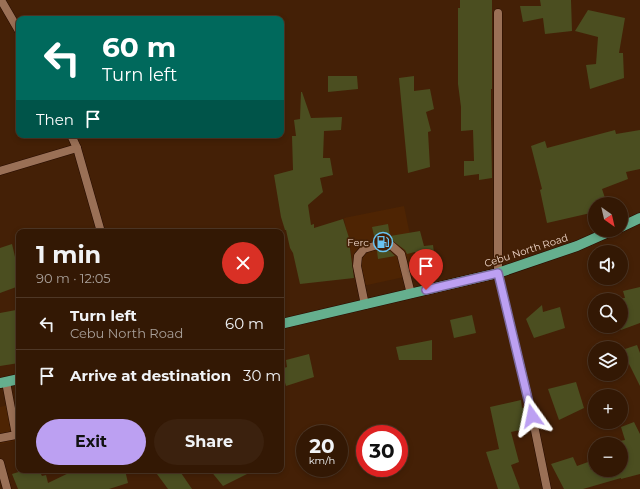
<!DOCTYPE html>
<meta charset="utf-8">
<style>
:root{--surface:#331804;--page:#3b210e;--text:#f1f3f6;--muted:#a9a09a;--line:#4e3726;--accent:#bca0f2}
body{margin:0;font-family:Montserrat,sans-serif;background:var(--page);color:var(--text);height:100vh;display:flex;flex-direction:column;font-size:15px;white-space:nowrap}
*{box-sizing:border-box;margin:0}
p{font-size:13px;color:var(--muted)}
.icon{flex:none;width:22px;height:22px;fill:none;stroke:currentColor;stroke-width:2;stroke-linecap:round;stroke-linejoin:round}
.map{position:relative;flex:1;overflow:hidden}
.details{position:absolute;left:16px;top:229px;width:268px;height:244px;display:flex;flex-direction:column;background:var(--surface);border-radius:8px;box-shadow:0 2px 6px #0003,0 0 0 1px var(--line)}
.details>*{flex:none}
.guide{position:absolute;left:16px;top:16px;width:268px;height:122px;border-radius:8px;box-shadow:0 2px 6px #0003,0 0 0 1px var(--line);background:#00695c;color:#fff;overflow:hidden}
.needle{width:26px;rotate:146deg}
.fabs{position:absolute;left:588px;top:197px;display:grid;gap:8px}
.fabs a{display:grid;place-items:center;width:40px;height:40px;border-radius:50%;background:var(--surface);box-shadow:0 2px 6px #0003,0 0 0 1px var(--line);font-size:20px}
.speed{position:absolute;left:296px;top:425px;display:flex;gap:8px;font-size:20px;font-weight:700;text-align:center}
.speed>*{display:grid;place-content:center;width:52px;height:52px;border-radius:50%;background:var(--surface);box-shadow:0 2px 6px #0003,0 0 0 1px var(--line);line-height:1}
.speed small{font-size:10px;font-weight:400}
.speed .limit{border:6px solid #d22;background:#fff;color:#111}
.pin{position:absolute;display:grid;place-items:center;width:34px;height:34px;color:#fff;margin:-41px -17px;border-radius:50% 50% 50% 0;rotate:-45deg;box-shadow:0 0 4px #0007}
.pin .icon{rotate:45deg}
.me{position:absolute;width:44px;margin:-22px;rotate:348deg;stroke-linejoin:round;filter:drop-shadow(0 0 3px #0008)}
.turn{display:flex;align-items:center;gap:14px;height:84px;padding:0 20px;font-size:18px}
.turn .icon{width:52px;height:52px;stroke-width:2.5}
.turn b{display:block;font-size:28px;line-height:34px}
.then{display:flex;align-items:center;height:38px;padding:0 20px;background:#0003;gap:8px;font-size:15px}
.round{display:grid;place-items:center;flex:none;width:42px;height:42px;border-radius:21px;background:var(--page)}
.summary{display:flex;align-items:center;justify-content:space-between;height:68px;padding:0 20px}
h1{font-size:24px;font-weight:700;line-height:30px}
.primary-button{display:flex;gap:8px;margin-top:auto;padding:8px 20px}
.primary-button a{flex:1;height:46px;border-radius:24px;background:var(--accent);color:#111;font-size:16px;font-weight:700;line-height:46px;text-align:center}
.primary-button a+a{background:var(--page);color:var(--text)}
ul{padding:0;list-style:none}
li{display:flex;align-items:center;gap:12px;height:52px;padding:0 20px;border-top:1px solid var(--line)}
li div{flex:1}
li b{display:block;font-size:15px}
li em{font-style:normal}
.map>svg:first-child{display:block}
.built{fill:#4e2403}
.building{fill:#4b4e20}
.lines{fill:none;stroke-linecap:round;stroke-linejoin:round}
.service-casing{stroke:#250b00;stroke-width:9}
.minor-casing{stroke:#250b00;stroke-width:9}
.primary-casing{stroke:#250b00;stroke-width:11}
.service{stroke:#9a7056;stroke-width:8}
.minor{stroke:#9a7056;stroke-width:8}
.primary{stroke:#65af8e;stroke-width:10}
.route-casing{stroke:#7a689d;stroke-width:10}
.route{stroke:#bca0f2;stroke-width:7}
.labels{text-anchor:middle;stroke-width:3.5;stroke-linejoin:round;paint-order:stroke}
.poi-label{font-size:10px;fill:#ecd3c5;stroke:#442006;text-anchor:end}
.street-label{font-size:10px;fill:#ecd3c5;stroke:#442006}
</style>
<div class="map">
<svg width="640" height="489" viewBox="0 0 640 489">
<rect width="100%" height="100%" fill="#442006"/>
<g class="built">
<polygon points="404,206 418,274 358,287 344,218"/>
<polygon points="17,403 19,411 19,440 0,444 0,407"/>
</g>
<g class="building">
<polygon points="460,0 492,0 492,89 491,89 491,120 492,178 479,180 479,174 464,176 464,161 474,161 473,130 461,131 461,107 458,84 458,8 460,8"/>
<polygon points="540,0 571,0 572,31 545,34 543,18 523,22 520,6 541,6"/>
<polygon points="588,10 625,18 619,53 623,53 624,78 590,89 586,65 596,64 598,37 575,31"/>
<polygon points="328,76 357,76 358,89 328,92"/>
<polygon points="414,76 414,91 430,89 434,109 426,112 431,131 428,132 430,167 408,173 399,78"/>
<polygon points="301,92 302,92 311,118 342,117 341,130 324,131 323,158 330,158 333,175 320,178 323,192 308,205 311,225 314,224 314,228 343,219 350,241 349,241 354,278 300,284 293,253 290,248 286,230 285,230 281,217 274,175 293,170 292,136 296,136 294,120 300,119"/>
<polygon points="615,130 616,134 640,130 640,169 626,172 628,179 602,189 607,204 595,204 595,212 547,223 540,190 542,189 531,146 545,141 547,148"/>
<polygon points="388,224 390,236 420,231 424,246 433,245 436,267 418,271 415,252 407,254 405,250 393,241 382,239 375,240 372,227"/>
<polygon points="12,244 19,274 19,286 0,293 0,248"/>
<polygon points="381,250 390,251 395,256 378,259 377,251"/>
<polygon points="640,287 640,323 621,330 621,298 625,298 623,291"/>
<polygon points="542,305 543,312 560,307 565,328 534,338 526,319"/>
<polygon points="16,310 19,318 19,363 0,366 0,313"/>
<polygon points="472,315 476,333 454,338 450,320"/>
<polygon points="432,340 432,360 399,360 396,347"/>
<polygon points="637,345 640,353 640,386 622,350"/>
<polygon points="309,354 314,377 286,386 281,369 287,367 286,360"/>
<polygon points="576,382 584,408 559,420 548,389"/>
<polygon points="521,400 522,408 525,407 529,428 511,432 519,462 511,465 520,489 498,489 486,452 499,449 490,407"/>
<polygon points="634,422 640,434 640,474 621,479 621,478 583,489 564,489 551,464 573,457 577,466 588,462 591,470 621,470 621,460 625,459 620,441 625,440 621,427"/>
<polygon points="25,470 39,470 42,476 46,475 48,483 75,470 125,470 128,483 109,489 18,489 12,474"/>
<polygon points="154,470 179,470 192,489 168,489"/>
<polygon points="210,470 255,470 223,486"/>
</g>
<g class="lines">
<defs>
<g id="service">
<polyline points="1,0 19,31"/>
<polyline points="71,135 77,148 101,232"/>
<polyline points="0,171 77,148"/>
<polyline points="365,305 357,266 358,256 364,249 381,244 392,246 401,254 411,294"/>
<polyline points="0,438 16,435 6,382"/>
</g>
<g id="minor">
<polyline points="498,13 498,273 529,401 547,489"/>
<polyline points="0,463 7,489"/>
</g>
<g id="primary">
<polyline points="621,227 640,218"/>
<polyline points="281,324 498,273 577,246 613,230"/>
<polyline points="0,383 19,379"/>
</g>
</defs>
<use href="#service" class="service-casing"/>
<use href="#minor" class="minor-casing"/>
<use href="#primary" class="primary-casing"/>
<use href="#service" class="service"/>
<use href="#minor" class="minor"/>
<use href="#primary" class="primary"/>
</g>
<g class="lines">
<defs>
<polyline id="route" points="426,290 498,273 532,416"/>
</defs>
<use href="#route" class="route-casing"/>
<use href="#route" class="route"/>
</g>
<defs>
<symbol id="fuel-ring" viewBox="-11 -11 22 22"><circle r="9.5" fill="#442006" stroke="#69c3f1" stroke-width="1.5"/><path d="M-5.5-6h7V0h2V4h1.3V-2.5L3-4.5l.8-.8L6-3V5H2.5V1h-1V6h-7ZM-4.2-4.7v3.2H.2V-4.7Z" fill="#69c3f1"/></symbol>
</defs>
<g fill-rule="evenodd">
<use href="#fuel-ring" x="372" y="231" width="22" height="22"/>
</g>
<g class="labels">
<g class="poi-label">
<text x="369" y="246">Ferc</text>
</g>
<g class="street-label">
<text transform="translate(526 250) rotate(-18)" y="4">Cebu North Road</text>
</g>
</g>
</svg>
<div class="fabs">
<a><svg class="needle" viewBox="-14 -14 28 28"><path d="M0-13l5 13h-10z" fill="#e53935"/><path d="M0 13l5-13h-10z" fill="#a9a09a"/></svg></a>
<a><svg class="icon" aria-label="sound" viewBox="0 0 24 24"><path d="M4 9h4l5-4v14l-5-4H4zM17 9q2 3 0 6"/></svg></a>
<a><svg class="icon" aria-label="search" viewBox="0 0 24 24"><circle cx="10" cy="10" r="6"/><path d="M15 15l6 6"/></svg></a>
<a><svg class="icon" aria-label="layers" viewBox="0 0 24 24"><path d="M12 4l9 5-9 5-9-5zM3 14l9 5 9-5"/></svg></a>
<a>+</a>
<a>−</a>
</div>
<div class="speed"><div>20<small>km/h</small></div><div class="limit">30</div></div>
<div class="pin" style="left:426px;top:290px;background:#d93025"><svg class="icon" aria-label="arrive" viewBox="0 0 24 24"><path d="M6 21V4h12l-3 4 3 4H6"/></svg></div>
<svg class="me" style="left:532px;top:416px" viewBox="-20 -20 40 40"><path d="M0-17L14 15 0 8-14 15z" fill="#bca0f2" stroke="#fff" stroke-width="4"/></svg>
<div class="guide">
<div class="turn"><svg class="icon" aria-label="left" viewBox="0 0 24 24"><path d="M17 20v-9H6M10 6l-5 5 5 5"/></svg><div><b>60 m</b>Turn left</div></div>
<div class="then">Then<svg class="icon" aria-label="arrive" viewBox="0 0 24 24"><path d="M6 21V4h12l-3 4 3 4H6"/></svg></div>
</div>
<section class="details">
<div class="summary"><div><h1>1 min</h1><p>90 m · 12:05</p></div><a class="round" style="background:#d93025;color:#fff"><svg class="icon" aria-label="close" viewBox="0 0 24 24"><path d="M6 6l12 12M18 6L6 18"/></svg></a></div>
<ul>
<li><svg class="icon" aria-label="left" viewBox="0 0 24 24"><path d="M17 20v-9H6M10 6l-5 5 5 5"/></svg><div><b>Turn left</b><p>Cebu North Road</p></div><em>60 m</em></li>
<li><svg class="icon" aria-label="arrive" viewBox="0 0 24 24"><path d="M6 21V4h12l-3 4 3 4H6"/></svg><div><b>Arrive at destination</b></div><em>30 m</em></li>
</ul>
<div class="primary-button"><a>Exit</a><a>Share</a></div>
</section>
</div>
